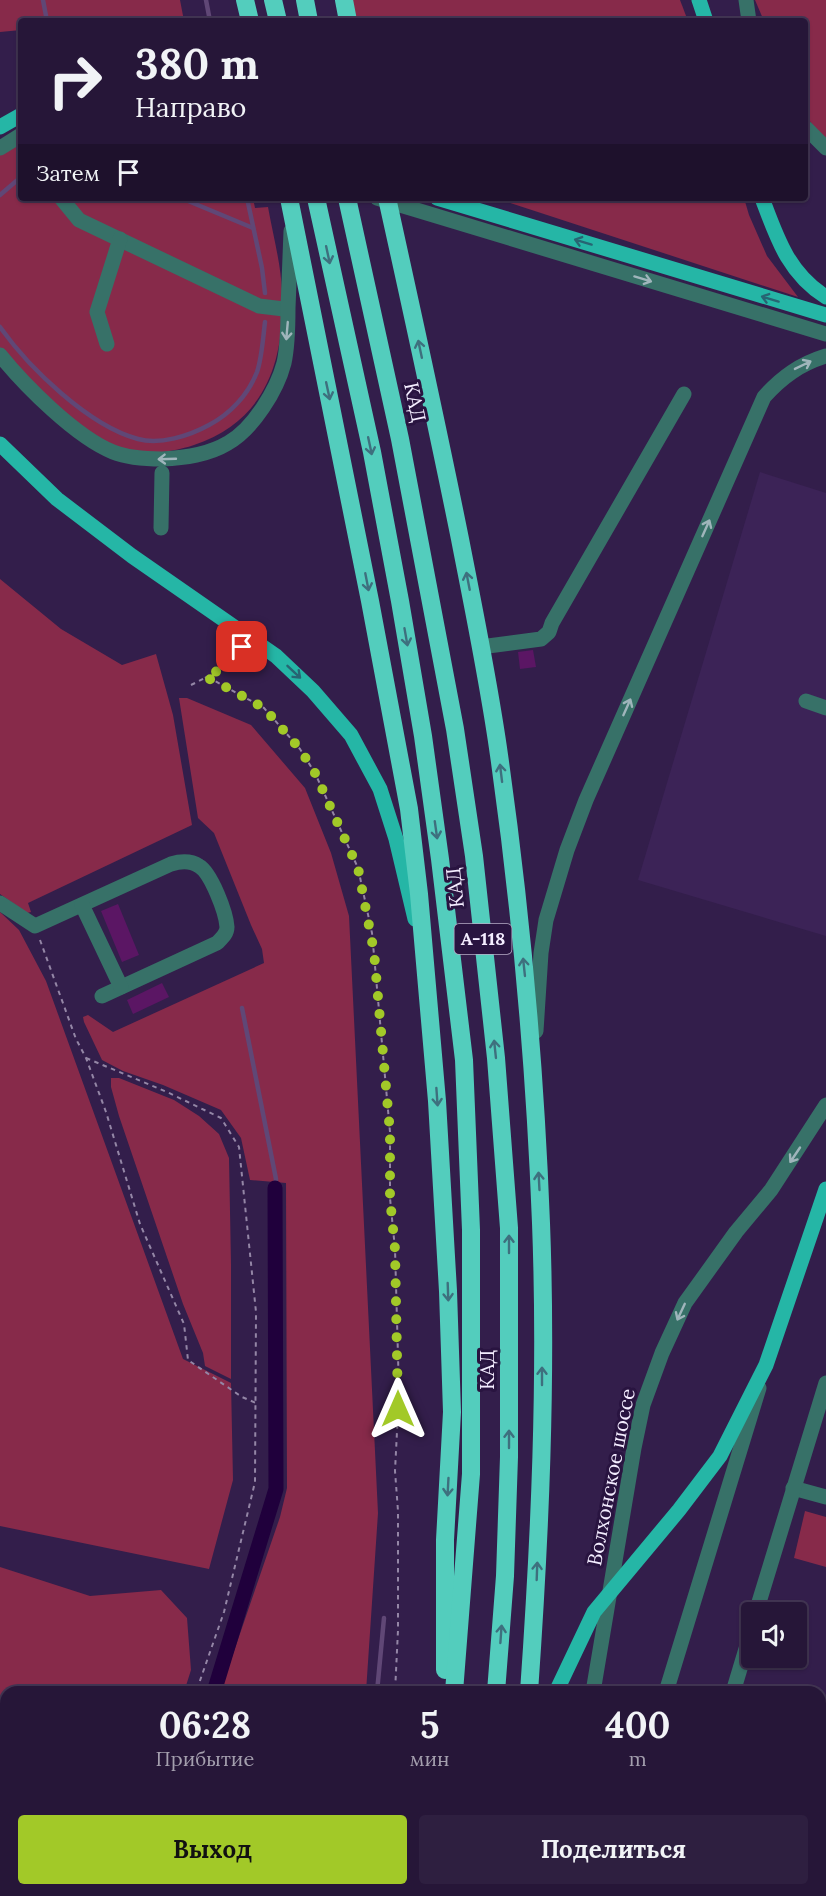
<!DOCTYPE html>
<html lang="ru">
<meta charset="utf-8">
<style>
:root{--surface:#261638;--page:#2e1f40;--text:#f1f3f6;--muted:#a49fae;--line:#423553;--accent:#a2c928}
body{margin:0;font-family:Lora,serif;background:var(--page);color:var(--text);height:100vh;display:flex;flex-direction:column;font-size:22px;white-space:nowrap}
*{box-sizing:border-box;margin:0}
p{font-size:20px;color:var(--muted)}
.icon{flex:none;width:33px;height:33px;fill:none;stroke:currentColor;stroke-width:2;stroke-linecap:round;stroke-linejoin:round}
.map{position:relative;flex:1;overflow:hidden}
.panel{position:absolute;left:0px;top:1686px;width:826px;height:210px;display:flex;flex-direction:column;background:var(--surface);border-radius:18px 18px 0 0;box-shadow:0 2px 4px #0004,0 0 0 2px var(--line)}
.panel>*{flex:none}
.banner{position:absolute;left:18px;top:18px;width:790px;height:183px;border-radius:6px;box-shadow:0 2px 4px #0004,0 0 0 2px var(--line);background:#261638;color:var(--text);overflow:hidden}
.tools{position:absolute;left:741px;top:1602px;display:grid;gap:12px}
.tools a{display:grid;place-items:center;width:66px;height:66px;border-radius:6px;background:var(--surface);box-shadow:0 2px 4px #0004,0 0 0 2px var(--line);font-size:30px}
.pin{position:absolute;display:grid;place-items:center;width:51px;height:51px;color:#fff;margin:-26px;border-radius:12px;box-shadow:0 3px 9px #0006}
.me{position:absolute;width:66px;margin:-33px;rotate:0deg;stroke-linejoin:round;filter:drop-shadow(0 0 4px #0008)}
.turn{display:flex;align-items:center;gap:21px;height:126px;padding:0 18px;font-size:27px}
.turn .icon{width:78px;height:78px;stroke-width:2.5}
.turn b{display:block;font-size:42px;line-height:51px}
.then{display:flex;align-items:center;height:57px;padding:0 18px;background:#0003;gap:12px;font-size:22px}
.eta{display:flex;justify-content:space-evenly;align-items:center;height:102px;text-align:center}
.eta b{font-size:36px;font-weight:800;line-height:42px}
.button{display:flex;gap:12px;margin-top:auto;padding:12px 18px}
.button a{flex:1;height:69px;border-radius:6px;background:var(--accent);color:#111;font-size:24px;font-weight:800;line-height:69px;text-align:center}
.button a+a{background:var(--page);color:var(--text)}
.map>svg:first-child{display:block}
.built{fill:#3c2357}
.green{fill:#872a4a}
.water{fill:#20003c;stroke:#604776;stroke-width:1.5}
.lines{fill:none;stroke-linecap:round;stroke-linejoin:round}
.stream{stroke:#604776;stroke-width:4.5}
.canal{stroke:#20003c;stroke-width:15}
.building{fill:#5b1664}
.path{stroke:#9486a6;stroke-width:2;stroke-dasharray:4.5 4.5;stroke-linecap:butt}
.minor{stroke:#377168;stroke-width:15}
.major{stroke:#25b6a6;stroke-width:15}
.highway{stroke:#53cdbd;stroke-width:18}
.oneway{stroke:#276573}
.oneway2{stroke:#3e707e}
.oneway3{stroke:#9fb5bb}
.route{stroke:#a2c928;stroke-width:10;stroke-dasharray:0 18}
.labels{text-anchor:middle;stroke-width:6;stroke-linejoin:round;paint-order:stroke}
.shield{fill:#291440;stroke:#b7acc6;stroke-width:1.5}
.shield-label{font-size:18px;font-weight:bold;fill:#f4edff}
.street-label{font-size:20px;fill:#f4edff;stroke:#291440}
</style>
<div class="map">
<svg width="826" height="1896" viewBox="0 0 826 1896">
<rect width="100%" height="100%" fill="#331e4b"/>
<polygon class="built" points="760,472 826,493 826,936 638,880"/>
<g class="green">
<polygon points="0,0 180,0 184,21 21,21 21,30 0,32"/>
<polygon points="349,0 680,0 688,21 353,21"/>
<polygon points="755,0 826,0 826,143 806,116 806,21 764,21"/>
<path d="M21 137V198H253L255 208 268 207C273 235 281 264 282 292 285 362 265 421 194 445 170 453 138 457 114 446 68 424 35 384 0 349V151Z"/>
<polygon points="495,198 744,198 749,215 767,256 798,297"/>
<polygon points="0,579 61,629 122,665 156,654 173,715 192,825 28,903 31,912 27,913 0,894"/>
<polygon points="179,698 187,698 251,725 305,788 331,853 349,916 378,1513 366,1692 220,1692 280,1517 287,1488 286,1183 250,1180 241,1138 221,1110 163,1085 123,1071 102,1060 84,1022 83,1017 88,1015 113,1032 264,963 262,949 251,925 214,833 198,818"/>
<polygon points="0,912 19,930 46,981 183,1359 231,1383 233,1480 209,1569 0,1526"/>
<polygon points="111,1078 119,1078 174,1100 199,1116 219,1134 229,1158 231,1264 231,1379 205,1366 203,1353 183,1304 119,1116 111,1087"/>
<polygon points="805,1511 826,1517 826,1567 794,1558"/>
<polygon points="0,1567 90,1596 161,1590 187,1618 191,1670 184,1692 6,1692 6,1793 0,1792"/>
<polygon points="208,1890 347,1890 345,1896 209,1896"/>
</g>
<polygon class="water" points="0,1721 6,1723 6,1890 101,1890 99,1896 0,1896"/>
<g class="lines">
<g class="stream">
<polyline points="43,0 47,21"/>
<polyline points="206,0 210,21"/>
<polyline points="0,195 21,177"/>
<polyline points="181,198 253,228"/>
<polyline points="247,198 262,268 265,293"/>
<path d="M0 327C29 368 89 426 138 439 160 445 189 436 209 425 230 414 248 395 257 372 262 357 263 338 265 322"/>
<polyline points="242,1008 276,1179 275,1188"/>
<polyline points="377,1692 384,1618"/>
<polyline points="358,1896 358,1890"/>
</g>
<g class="canal">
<polyline points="214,1692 276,1489 275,1188"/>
<polyline points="150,1896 152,1890"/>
</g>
</g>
<g class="building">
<polygon points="533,650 536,667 520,669 518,652"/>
<polygon points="118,904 139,955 122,962 101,911"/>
<polygon points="162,983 169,997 133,1014 127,1000"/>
</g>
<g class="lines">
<g class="path">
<path d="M205 678C220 670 233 662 241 648"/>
<polyline points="191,685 205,678 213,680 264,708 300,749 315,773 358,868 372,933 390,1132 390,1198 395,1249 399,1392 395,1471 398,1511 398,1630 395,1692"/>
<polyline points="40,940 76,1039 86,1058 106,1112 140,1224 184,1324 188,1360 242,1397 256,1403"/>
<polyline points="86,1058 167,1092 221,1118 239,1147 256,1312 255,1482 224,1612 196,1692"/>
<polyline points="0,1708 6,1710"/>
<polyline points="126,1896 127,1890"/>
<polyline points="375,1896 376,1890"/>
</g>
<g class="minor">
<polyline points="746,0 749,21"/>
<polyline points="806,128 826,148"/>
<polyline points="0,148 21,135"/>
<polyline points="61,198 79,220 259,306 284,309"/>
<polyline points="377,198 826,334"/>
<polyline points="107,344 97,312 120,239"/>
<path d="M0 355C25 386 76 437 113 452 128 458 146 459 162 459 185 458 208 455 228 443 253 429 277 390 284 363 288 345 288 326 288 308 289 282 290 257 291 231"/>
<polyline points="161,528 162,473"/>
<polyline points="488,646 541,639 549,632 552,623 684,394"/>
<polyline points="806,701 826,708"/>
<path d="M0 903 35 926 171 864C181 861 190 860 199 866 211 873 226 912 227 927 227 934 222 938 217 943L102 996"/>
<polyline points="82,905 121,987"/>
<path d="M536 1031 541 953 546 920 567 850 586 800 764 397C782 377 800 364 826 356"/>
<polyline points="793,1488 826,1497"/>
<polyline points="756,1612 826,1383"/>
<polyline points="593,1692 634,1448 643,1405 662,1353 685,1303 736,1232 771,1190 826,1105"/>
<polyline points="666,1692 759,1388"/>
<polyline points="733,1692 752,1629"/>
<polyline points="558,1896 559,1890"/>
<polyline points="604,1896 606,1890"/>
</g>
<g class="major">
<polyline points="699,0 706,21"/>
<polyline points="0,127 21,115"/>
<polyline points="437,198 826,315"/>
<path d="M762 198C777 238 788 273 826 297"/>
<polyline points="0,444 57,499 132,556 276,656 313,691 351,735 380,789 396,839 415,919"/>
<polyline points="556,1692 594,1612 679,1510 720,1456 766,1365 826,1189"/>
</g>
<g class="highway">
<polyline points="245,0 250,21"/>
<polyline points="273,0 278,21"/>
<polyline points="305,0 309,21"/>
<polyline points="344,0 348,21"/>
<polyline points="289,198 370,601 409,809 419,894 437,1101 448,1291 452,1412 445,1540 445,1670"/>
<polyline points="316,198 372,452 400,601 423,736 440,859 464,1060 471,1230 471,1474 454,1692"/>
<polyline points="347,198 400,439 455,729 474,856 496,1058 509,1228 509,1457 505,1576 496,1692"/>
<path d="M387 198C412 311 437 425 460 539 474 611 489 683 499 755 521 910 535 1066 541 1223 547 1379 540 1536 529 1692"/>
<polyline points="433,1896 434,1890"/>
<polyline points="475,1896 476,1890"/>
<polyline points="512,1896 513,1890"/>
</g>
</g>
<defs><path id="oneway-shaft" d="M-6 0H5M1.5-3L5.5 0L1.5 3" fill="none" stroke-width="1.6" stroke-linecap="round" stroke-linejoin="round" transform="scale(1.5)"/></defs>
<g class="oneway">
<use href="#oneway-shaft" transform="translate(583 242) rotate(-163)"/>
<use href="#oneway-shaft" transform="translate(770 299) rotate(-163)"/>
<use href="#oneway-shaft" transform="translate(294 672) rotate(43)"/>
</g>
<g class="oneway2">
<use href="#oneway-shaft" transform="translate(328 255) rotate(78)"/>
<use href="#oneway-shaft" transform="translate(420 349) rotate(-102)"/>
<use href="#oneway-shaft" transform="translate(328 391) rotate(78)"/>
<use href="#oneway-shaft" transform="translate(370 446) rotate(78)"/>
<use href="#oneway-shaft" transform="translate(468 581) rotate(-101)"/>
<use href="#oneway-shaft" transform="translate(367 582) rotate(79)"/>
<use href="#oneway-shaft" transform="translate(406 637) rotate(80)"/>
<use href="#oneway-shaft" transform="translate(501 773) rotate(-97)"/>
<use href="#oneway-shaft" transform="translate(436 830) rotate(82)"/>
<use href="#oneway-shaft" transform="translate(524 967) rotate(-96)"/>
<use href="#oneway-shaft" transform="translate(495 1049) rotate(-96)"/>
<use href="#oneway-shaft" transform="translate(437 1097) rotate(86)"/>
<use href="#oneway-shaft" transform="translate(539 1181) rotate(-93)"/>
<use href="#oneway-shaft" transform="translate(509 1244) rotate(-90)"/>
<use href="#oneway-shaft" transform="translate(448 1292) rotate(88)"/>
<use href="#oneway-shaft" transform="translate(542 1376) rotate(-90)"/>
<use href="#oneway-shaft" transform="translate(509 1439) rotate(-90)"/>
<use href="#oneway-shaft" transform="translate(448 1487) rotate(93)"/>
<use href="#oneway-shaft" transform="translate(537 1571) rotate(-88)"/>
<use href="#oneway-shaft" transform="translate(501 1634) rotate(-86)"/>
</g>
<g class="oneway3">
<use href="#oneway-shaft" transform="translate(643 279) rotate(17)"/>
<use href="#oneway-shaft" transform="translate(287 331) rotate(95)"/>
<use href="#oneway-shaft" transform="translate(803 365) rotate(-26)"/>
<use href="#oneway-shaft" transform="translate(167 459) rotate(178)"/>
<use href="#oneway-shaft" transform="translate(706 528) rotate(-66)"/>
<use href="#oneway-shaft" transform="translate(627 707) rotate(-66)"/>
<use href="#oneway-shaft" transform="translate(795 1155) rotate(124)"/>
<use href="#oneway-shaft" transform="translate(681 1312) rotate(115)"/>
</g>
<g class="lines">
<path class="route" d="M242 647C233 661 220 670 205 678L213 680 264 708 300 749 315 773 358 868 374 952 390 1132V1198L395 1249 398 1409"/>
</g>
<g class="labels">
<rect class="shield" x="454.5" y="924" width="57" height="30" rx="4.5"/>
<g class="shield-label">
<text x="483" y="945">А-118</text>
</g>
<g class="street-label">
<text transform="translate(415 402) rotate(78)" y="7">КАД</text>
<text transform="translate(455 888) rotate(-96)" y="7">КАД</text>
<text transform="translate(487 1370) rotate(-90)" y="7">КАД</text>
<text transform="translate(611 1477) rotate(-79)" y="7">Волхонское шоссе</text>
</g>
</g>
</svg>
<div class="tools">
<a><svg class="icon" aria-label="sound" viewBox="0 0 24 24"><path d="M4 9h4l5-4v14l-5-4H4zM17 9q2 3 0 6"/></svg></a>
</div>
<div class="pin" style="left:242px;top:647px;background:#d93025"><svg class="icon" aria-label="arrive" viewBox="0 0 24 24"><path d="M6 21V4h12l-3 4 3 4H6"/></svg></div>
<svg class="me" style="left:398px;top:1409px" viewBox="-20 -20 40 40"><path d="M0-17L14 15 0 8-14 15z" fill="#a2c928" stroke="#fff" stroke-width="4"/></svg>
<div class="banner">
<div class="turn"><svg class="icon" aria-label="right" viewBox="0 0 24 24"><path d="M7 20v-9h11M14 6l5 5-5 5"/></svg><div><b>380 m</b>Направо</div></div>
<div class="then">Затем<svg class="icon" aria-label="arrive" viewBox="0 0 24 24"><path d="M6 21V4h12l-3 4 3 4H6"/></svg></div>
</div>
<section class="panel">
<div class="eta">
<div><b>06:28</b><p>Прибытие</p></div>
<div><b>5</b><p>мин</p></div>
<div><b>400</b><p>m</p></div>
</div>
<div class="button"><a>Выход</a><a>Поделиться</a></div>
</section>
</div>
